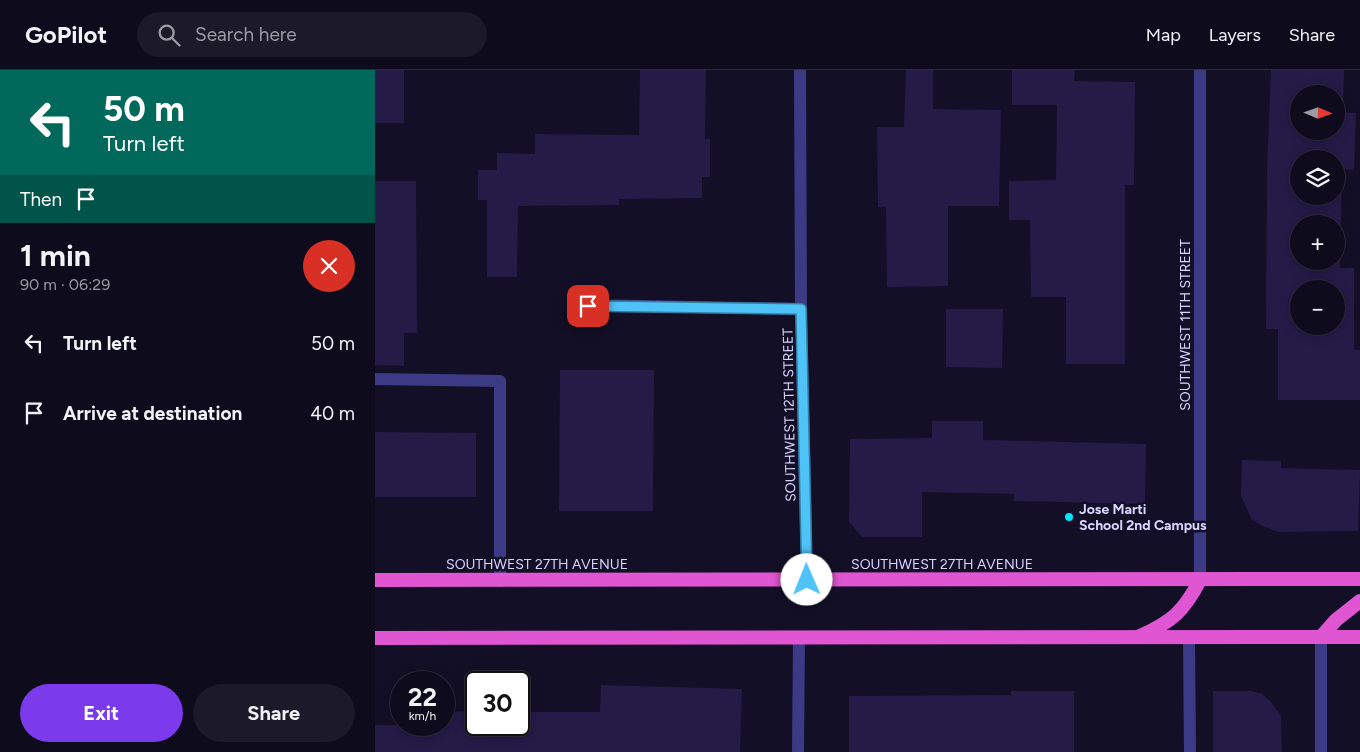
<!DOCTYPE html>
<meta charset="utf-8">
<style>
:root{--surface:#0e0b1c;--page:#1c1929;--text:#f1f3f6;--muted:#9b9ba3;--line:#2e2b3b;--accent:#7c3aed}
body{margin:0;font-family:Figtree,sans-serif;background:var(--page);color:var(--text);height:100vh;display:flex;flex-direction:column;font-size:19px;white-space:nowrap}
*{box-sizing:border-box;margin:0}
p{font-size:16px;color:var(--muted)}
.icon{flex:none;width:28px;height:28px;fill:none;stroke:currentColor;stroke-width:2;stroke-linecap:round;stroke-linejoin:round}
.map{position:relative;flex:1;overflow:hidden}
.details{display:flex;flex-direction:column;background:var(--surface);width:375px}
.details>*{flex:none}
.guide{background:#00695c;color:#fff;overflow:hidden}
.needle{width:32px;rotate:92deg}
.fabs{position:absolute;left:915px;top:15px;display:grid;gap:10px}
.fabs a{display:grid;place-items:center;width:55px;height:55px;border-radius:50%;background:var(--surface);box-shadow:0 2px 12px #0003,0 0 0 1px var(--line);font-size:25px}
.speed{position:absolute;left:15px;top:601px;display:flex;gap:10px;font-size:25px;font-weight:700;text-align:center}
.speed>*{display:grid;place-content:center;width:65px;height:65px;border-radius:50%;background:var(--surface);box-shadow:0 2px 12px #0003,0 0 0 1px var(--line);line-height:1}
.speed small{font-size:12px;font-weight:400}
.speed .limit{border:2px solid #111;border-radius:8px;background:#fff;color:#111}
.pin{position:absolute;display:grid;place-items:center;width:42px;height:42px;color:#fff;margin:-21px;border-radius:10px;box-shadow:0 2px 8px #0006}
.me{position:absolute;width:55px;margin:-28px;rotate:359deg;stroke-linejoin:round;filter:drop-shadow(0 0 4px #0008)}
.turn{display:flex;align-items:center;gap:18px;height:105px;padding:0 20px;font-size:22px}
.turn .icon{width:65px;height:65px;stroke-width:2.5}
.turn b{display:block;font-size:35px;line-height:42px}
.then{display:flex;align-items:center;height:48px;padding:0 20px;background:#0003;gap:10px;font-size:19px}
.round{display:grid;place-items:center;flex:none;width:52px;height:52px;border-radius:26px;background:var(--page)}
.headline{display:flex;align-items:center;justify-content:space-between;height:85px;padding:0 20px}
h1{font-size:30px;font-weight:700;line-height:38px}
.primary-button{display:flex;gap:10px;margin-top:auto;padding:10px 20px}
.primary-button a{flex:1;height:58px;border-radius:30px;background:var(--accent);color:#fff;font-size:20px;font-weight:700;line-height:58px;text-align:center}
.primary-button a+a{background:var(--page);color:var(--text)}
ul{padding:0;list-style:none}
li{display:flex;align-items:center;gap:15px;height:70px;padding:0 20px}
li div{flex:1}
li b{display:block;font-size:19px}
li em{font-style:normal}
header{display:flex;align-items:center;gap:30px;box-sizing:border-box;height:70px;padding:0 25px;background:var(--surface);border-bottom:1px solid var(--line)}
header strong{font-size:24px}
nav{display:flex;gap:28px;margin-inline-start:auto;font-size:18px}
.search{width:350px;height:45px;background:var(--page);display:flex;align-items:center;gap:12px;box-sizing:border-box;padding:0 18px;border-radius:28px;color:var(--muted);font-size:19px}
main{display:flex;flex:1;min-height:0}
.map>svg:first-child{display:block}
.building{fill:#241b47;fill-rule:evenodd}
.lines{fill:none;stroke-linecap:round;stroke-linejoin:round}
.service{stroke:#3d3a85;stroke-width:12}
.minor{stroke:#3d3a85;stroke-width:12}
.trunk{stroke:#e055d1;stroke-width:14}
.route-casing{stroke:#337fa1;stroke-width:12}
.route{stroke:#4fc3f7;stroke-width:9}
.poi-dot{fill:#00e5ff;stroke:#130f26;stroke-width:2}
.labels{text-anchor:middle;stroke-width:5;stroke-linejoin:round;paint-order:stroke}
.street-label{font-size:14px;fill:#d9d4ff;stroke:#130f26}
.poi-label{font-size:14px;font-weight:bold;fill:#d9d4ff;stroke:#130f26;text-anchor:start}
</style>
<header>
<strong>GoPilot</strong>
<div class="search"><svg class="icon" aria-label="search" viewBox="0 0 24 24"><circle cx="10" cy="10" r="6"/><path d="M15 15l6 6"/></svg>Search here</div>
<nav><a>Map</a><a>Layers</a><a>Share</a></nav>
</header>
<main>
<section class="details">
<div class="guide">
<div class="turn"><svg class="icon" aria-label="left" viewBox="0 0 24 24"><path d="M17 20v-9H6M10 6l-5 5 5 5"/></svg><div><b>50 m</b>Turn left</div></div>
<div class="then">Then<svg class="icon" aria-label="arrive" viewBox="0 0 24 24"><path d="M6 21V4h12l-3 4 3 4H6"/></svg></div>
</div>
<div class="headline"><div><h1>1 min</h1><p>90 m · 06:29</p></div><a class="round" style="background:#d93025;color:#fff"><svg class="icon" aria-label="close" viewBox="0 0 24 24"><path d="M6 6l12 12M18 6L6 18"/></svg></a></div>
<ul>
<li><svg class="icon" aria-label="left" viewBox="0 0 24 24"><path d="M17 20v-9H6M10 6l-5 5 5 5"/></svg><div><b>Turn left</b></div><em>50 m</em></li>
<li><svg class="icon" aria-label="arrive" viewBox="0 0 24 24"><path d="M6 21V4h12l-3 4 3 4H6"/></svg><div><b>Arrive at destination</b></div><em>40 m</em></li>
</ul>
<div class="primary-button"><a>Exit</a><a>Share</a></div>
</section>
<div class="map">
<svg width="985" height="682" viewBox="0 0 985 682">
<rect width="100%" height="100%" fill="#130f26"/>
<g class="building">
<rect x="0" y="0" width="29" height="53"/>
<polygon points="265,0 331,0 330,69 335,69 335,107 327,107 327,128 244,129 244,135 143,136 142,207 112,207 112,130 103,130 103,100 122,100 122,83 160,84 160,64 264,65"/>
<polygon points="531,0 558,0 558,39 626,40 624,136 573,136 573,216 512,217 511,137 503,137 502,57 529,57"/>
<polygon points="637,0 700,0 699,11 760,12 759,115 750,115 750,294 691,294 691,227 656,227 655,150 634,150 634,111 681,110 682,35 637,35"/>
<path d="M896 0H969L968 42 981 43 979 100 967 99 965 198H979V280H985V330H903V259H891L892 97ZM924 24H961V61H924ZM924 89H961V126H924ZM924 154H961V191H924ZM924 219H961V256H924Z"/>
<polygon points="0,111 41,111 42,263 29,263 29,296 0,295"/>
<polygon points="571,239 628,239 627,298 571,297"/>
<polygon points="185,300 279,300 278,441 184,441"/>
<polygon points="557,351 608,351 608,370 771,374 770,434 639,431 639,424 547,422 547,467 487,467 474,452 475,369 557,368"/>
<polygon points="0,362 101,363 101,427 0,427"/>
<polygon points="867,390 906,391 906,398 985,400 983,461 903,462 890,457 877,450 866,426"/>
<polygon points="226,615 367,619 365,682 0,682 0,655 69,655 69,641 101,642 101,655 144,655 144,642 225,642"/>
<polygon points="636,621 699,621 699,682 474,682 474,626 636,625"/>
<polygon points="838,621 876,621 887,624 896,632 906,646 907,682 838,682"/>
</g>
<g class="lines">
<g class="service">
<polyline points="213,235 426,239"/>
<polyline points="0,309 125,311 125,511"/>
<polyline points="814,568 815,682"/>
</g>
<g class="minor">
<polyline points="425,0 426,239 432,510"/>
<polyline points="825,0 825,510"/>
<polyline points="423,682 424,567"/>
<polyline points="946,682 946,567"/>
</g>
<g class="trunk">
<polyline points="0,510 985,509"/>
<path d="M765 566C797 552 809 541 825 510"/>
<polyline points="946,567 961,550 985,531"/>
<polyline points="0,568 985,567"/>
</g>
</g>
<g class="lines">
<defs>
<polyline id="route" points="213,236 426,239 432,510"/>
</defs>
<use href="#route" class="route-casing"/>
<use href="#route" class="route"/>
</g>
<circle class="poi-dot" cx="694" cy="447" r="5"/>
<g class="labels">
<g class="street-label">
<text transform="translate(810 255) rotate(-90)" y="5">SOUTHWEST 11TH STREET</text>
<text transform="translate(414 345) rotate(-91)" y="5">SOUTHWEST 12TH STREET</text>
<text x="162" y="499">SOUTHWEST 27TH AVENUE</text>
<text x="567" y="499">SOUTHWEST 27TH AVENUE</text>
</g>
<g class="poi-label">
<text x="704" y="444">Jose Marti<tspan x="704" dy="16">School 2nd Campus</tspan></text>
</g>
</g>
</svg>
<div class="fabs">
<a><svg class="needle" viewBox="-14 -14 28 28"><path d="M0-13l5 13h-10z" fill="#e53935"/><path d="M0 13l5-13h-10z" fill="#9b9ba3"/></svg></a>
<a><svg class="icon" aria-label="layers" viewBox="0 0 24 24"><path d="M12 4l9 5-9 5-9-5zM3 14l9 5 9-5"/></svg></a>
<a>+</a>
<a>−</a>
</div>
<div class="speed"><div>22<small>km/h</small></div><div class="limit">30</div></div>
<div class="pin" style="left:213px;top:236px;background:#d93025"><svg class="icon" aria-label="arrive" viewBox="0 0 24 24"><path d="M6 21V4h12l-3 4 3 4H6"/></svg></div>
<svg class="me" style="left:432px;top:510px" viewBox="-20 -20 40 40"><circle r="19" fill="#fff"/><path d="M0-13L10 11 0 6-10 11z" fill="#4fc3f7"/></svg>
</div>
</main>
